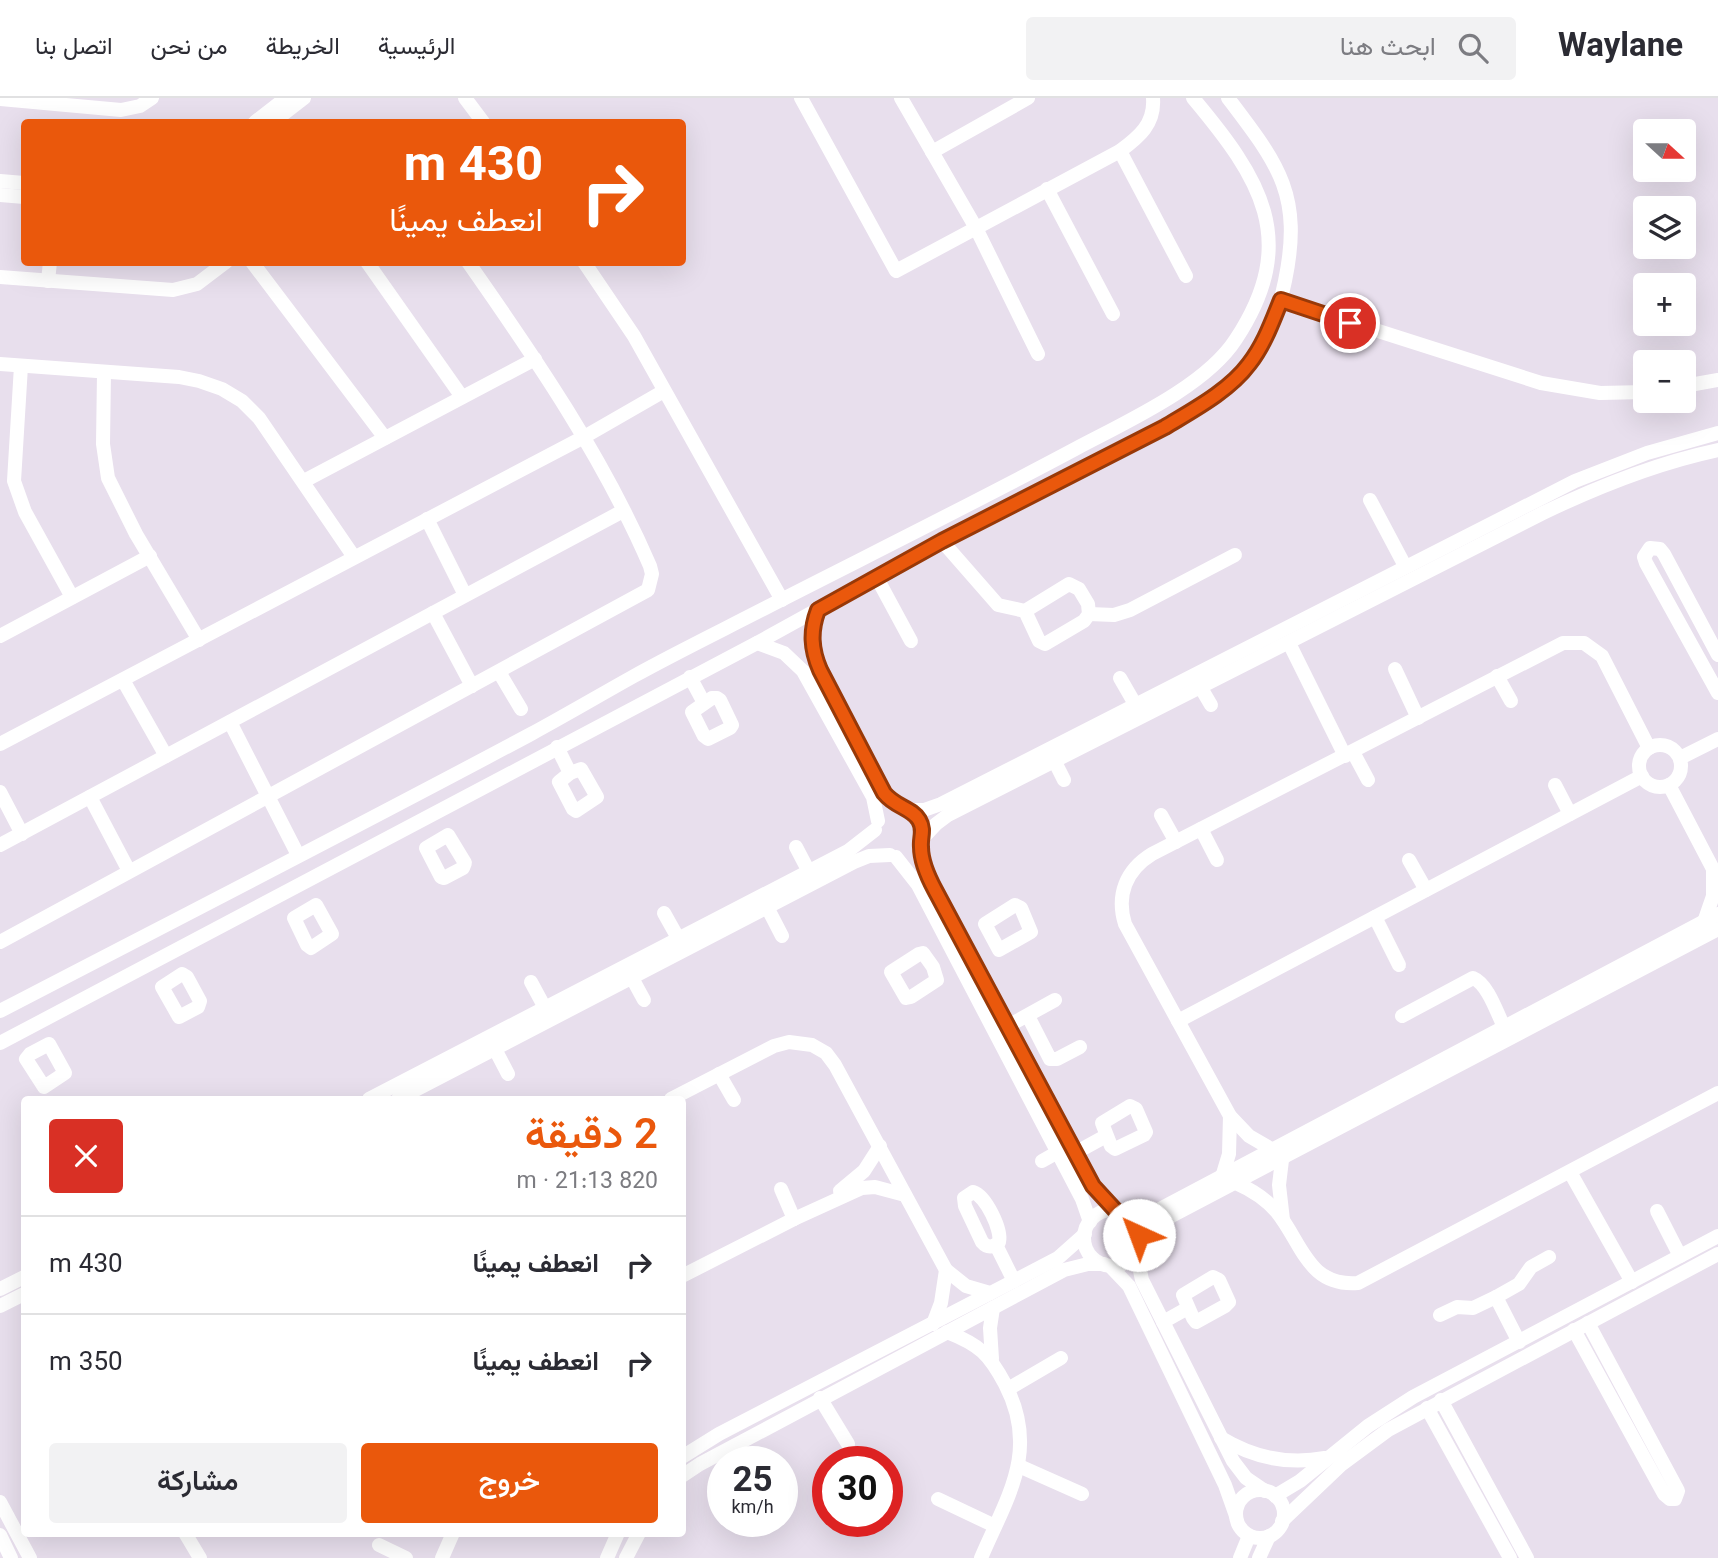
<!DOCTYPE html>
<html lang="ar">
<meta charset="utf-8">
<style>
:root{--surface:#fff;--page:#f2f2f3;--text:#2b2b33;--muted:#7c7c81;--line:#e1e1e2;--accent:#ea580c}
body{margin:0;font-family:Georgia,Vazirmatn,serif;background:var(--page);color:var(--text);direction:rtl;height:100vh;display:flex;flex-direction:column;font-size:26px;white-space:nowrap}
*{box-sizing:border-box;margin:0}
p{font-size:23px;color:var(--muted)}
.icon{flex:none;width:38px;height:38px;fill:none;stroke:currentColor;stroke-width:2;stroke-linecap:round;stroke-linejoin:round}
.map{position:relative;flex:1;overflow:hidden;direction:ltr}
.details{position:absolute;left:21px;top:998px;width:665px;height:441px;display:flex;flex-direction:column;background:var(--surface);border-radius:7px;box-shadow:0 7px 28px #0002;direction:rtl}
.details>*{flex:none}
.top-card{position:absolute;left:21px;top:21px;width:665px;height:147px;border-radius:7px;box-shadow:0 7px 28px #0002;direction:rtl;background:#ea580c;color:#fff;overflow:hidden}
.needle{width:46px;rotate:111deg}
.buttons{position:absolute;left:1633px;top:21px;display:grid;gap:14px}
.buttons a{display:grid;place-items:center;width:63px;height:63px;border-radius:7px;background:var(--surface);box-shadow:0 7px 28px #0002;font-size:35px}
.speed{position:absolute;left:707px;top:1348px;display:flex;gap:14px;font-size:35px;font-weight:700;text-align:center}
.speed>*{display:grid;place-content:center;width:91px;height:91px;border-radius:50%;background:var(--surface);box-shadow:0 7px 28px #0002;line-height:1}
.speed small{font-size:18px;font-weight:400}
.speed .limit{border:10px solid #d22;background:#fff;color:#111}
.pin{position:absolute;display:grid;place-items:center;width:60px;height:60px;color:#fff;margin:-30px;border:4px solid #fff;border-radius:50%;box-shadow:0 2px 7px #0007}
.me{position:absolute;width:77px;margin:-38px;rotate:317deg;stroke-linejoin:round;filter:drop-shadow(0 0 5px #0008)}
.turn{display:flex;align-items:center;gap:24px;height:147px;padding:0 28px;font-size:32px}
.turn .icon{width:91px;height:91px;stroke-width:2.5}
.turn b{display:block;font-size:49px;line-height:60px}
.round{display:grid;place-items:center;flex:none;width:74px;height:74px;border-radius:7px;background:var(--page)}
.head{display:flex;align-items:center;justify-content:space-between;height:119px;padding:0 28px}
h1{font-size:42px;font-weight:600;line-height:52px;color:var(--accent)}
.button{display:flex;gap:14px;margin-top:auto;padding:14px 28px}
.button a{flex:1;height:80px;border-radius:7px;background:var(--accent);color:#fff;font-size:28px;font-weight:600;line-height:80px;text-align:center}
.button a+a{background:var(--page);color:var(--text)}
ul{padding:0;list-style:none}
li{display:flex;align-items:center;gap:21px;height:98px;padding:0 28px;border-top:2px solid var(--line)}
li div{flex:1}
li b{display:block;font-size:26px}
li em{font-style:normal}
header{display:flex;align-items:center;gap:42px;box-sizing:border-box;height:98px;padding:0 35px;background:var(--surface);border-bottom:2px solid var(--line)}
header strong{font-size:33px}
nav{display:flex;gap:38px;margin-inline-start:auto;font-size:24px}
.search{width:490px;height:63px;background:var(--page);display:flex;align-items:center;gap:18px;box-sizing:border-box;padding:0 24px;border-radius:7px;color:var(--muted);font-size:26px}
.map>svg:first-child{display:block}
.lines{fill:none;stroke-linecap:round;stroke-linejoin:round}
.minor{stroke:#fff;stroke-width:14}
.route-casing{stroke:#983908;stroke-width:18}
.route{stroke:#ea580c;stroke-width:12}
</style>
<header>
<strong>Waylane</strong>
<div class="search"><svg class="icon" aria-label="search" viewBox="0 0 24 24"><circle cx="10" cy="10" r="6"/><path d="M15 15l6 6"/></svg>ابحث هنا</div>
<nav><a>الرئيسية</a><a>الخريطة</a><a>من نحن</a><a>اتصل بنا</a></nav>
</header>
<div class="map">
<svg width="1718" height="1460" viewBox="0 0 1718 1460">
<rect width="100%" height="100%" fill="#e8dfed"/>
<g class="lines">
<g class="minor">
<polyline points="465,0 483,24"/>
<path d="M801 0 896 173 1120 53C1139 39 1155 26 1153 0"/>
<polyline points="901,0 976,130 1038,256"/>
<polyline points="0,1 121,12 140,8 152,0"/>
<polyline points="255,24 286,0"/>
<polyline points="273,24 304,0"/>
<polyline points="1120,53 1186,178"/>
<polyline points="932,54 1028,0"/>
<polyline points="0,83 24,85"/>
<polyline points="1047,91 1113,216"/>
<polyline points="0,97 24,99"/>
<polyline points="252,164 385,340"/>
<polyline points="367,164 462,299"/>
<polyline points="584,164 634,238 782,502"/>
<polyline points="0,179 173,192 197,186 226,164"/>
<polyline points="48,183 50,164"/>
<polyline points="1281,202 1541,285 1600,295 1645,294"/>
<polyline points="0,266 179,279 199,283 222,291 242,303 259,320 354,459"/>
<polyline points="21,268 14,383 25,414 72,499"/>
<polyline points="104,275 103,346 108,380 136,436 199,542"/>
<polyline points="1684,288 1718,282"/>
<polyline points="304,383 535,261"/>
<polyline points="1370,402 1405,468"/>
<polyline points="427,421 465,497"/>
<polyline points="942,443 998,507 1025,513 1069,486 1079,491 1088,506 1089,516 1084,523 1045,546 1039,543 1025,513"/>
<polyline points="877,480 911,543"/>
<polyline points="819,512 812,542 816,562 884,695 902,711"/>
<polyline points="433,515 472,588"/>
<polyline points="1089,516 1114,517 1130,512 1235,457"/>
<polyline points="0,538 150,458"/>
<polyline points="757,545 784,555 803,573 873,699 878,723"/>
<polyline points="1289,545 1345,658"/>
<polyline points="1718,557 1664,456 1660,451 1650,450 1644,459 1646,465 1718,595"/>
<polyline points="1395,571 1418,620"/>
<polyline points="499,574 521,611"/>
<polyline points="1497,578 1511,603"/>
<polyline points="690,579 704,605"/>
<polyline points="1120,580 1135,606"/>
<polyline points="123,582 166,658"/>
<polyline points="1201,590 1211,607"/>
<polygon points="712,600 717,600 720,602 732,627 730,630 708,641 704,638 692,614"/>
<polyline points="230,624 298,757"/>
<polyline points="0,646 584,339 664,293"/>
<circle cx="1660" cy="668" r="21"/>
<polyline points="557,649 570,675"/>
<polyline points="1353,654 1368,682"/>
<polyline points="1680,660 1718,641"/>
<polyline points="1055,664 1064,682"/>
<polygon points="581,671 597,699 576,713 573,711 559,684 570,675"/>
<polyline points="1555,687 1570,716"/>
<polyline points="1669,687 1713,771 1713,798 1704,824"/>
<polyline points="0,694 22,736"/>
<polyline points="90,699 129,773"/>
<polyline points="908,712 924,712 941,706 1575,383 1647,355 1718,335"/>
<polyline points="1161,717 1176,744"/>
<polyline points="1201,731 1217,762"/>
<polygon points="448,737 465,765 463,770 444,780 441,779 426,750"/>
<path d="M922 741 936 726 948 717 1543 415C1599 388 1657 365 1718 352"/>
<path d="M920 746C926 793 960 835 981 876 1005 922 1029 968 1053 1014 1071 1048 1087 1086 1116 1113"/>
<polyline points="0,747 623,413"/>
<polyline points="796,749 808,772"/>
<polyline points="896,759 918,787 1082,1101 1090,1124"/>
<polyline points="1409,762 1426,792"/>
<polygon points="316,807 332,836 311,850 307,847 294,820"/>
<polygon points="1015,807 1021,810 1031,834 999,852 985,826"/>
<polyline points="767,809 782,838"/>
<polyline points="664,815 678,840"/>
<polyline points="1375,819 1399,867"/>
<path d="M0 844 648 492 652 476 650 468C603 359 536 261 468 164"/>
<polygon points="923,855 933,869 937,882 911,899 906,900 891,874 919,856"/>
<polygon points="182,876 187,879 200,903 198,909 179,919 162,889"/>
<polyline points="632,880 644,902"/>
<polyline points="531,884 545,910"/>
<path d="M0 913C177 821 355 730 531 636 566 617 600 597 634 578 681 552 729 529 777 504 877 453 978 403 1077 350 1126 324 1206 288 1236 241 1301 142 1260 80 1193 0"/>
<polyline points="1028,918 1050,961 1057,961 1080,949"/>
<path d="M1402 918 1473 880C1488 886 1497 915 1504 929"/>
<polyline points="1178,923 1642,678"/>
<polyline points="1008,928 1055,902"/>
<path d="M0 945 757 545C841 499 924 452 1009 408 1047 389 1085 370 1123 350 1166 328 1213 306 1247 270 1267 247 1279 213 1285 183 1303 96 1278 66 1228 0"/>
<polygon points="49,946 65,975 44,989 26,961 30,956"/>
<polyline points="495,951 508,976"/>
<polyline points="719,976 734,1002"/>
<polyline points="369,1001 848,753 875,732"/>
<polyline points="398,1001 854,764 869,758 890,757"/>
<polyline points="671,1001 774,948 789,944 812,947 826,955 835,967 946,1172 966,1188 990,1195"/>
<polygon points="1130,1008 1136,1011 1146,1034 1144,1037 1115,1051 1111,1048 1102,1025"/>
<path d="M1273 1052 1249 1038 1230 1018 1125 826C1116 797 1126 772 1152 756L1563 545H1584L1602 558 1649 650"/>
<polyline points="1075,1055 1106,1038"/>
<polyline points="1282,1062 1279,1087 1283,1122"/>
<polyline points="1042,1063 1058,1054"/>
<polyline points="1570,1074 1632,1184"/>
<polyline points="1222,1079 1229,1056 1230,1018"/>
<path d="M1236 1085C1252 1092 1266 1101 1277 1114 1302 1145 1308 1189 1358 1185L1718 995"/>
<polyline points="781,1091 794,1121"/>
<polyline points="840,1093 864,1073 880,1048"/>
<path d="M973 1094C986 1098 1002 1132 999 1144 993 1150 987 1150 982 1144L965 1108 964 1100Z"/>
<circle cx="1112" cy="1140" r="28"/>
<polyline points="1657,1113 1680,1158"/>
<polyline points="1127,1117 1143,1116 1160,1111 1718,816"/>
<polyline points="1139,1143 1158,1125 1718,831"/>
<polyline points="996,1147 1014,1183"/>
<polyline points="1136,1154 1142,1182 1233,1363 1246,1380 1265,1393"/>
<polyline points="1110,1168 1129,1188 1225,1387 1236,1418"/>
<polyline points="682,1178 794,1121 862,1090 875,1089 905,1097"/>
<polygon points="1213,1179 1219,1182 1229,1204 1225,1208 1196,1224 1193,1220 1183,1197"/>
<polyline points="0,1191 24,1179"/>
<polyline points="1496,1199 1519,1244"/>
<polyline points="0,1208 24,1196"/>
<polyline points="1440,1217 1457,1209 1473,1210 1496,1199 1519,1186 1531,1169 1549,1159"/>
<polyline points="1163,1224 1188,1210"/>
<polyline points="933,1226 941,1205 946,1172"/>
<polyline points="1574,1232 1664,1396 1670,1401 1675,1401 1678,1393 1676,1389 1588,1225"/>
<path d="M947 1234C980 1247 989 1256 1005 1286 1040 1353 1007 1399 981 1460"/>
<polyline points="992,1261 990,1230 993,1210"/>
<polyline points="1008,1291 1061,1260"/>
<polyline points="820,1300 848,1346"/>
<polyline points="1441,1302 1527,1460"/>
<polyline points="1427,1310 1510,1460"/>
<path d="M1221 1340C1254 1360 1288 1367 1325 1360"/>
<polyline points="682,1359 719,1336 1058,1160 1085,1136"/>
<polyline points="1019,1368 1082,1396"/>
<polyline points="682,1378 700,1366 1064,1172 1088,1166 1104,1166"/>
<circle cx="1260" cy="1416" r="24"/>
<polyline points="1275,1398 1300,1383 1368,1328 1413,1299 1718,1138"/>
<polyline points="938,1401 995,1428"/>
<polyline points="0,1404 30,1460"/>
<polyline points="1282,1423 1342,1366 1388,1332 1718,1156"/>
<polyline points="185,1435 200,1460"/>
<polyline points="0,1437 11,1460"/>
<polyline points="379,1447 406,1460"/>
<polyline points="442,1460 453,1435"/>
<polyline points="607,1460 618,1435"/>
<polyline points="626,1460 639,1435"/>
<polyline points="1240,1460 1249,1438"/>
<polyline points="1259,1460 1269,1438"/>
</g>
</g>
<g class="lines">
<defs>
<path id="route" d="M1139 1137 1132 1121 1116 1113 1093 1088 935 792C928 779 921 764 921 749 920 739 925 732 919 722 912 710 895 709 884 695L820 572C811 551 810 533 818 512L942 443 1165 329C1193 312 1229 293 1249 266 1264 247 1272 224 1281 202L1350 225"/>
</defs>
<use href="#route" class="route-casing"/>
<use href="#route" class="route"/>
</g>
</svg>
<div class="buttons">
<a><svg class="needle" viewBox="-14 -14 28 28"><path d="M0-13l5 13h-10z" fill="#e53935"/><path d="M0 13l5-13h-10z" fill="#7c7c81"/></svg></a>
<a><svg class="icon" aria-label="layers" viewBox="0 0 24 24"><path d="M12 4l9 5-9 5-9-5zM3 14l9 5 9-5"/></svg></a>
<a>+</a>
<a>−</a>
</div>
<div class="speed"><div>25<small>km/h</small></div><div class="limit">30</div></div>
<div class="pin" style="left:1350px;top:225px;background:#d93025"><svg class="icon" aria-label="arrive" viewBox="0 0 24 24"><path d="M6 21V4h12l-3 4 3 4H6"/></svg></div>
<svg class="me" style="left:1139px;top:1137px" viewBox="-20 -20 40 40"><circle r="19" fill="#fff"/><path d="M0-13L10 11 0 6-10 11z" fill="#ea580c"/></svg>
<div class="top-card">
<div class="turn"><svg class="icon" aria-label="right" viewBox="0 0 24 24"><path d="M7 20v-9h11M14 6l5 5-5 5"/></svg><div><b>430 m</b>انعطف يمينًا</div></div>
</div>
<section class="details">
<div class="head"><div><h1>2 دقيقة</h1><p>820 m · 21:13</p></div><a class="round" style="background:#d93025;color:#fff"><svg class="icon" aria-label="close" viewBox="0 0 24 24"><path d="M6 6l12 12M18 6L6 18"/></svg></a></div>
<ul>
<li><svg class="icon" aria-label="right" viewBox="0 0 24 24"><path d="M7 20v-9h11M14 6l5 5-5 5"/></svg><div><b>انعطف يمينًا</b></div><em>430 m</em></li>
<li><svg class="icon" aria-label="right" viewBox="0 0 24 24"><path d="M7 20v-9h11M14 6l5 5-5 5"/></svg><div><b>انعطف يمينًا</b></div><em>350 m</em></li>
</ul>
<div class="button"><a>خروج</a><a>مشاركة</a></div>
</section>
</div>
